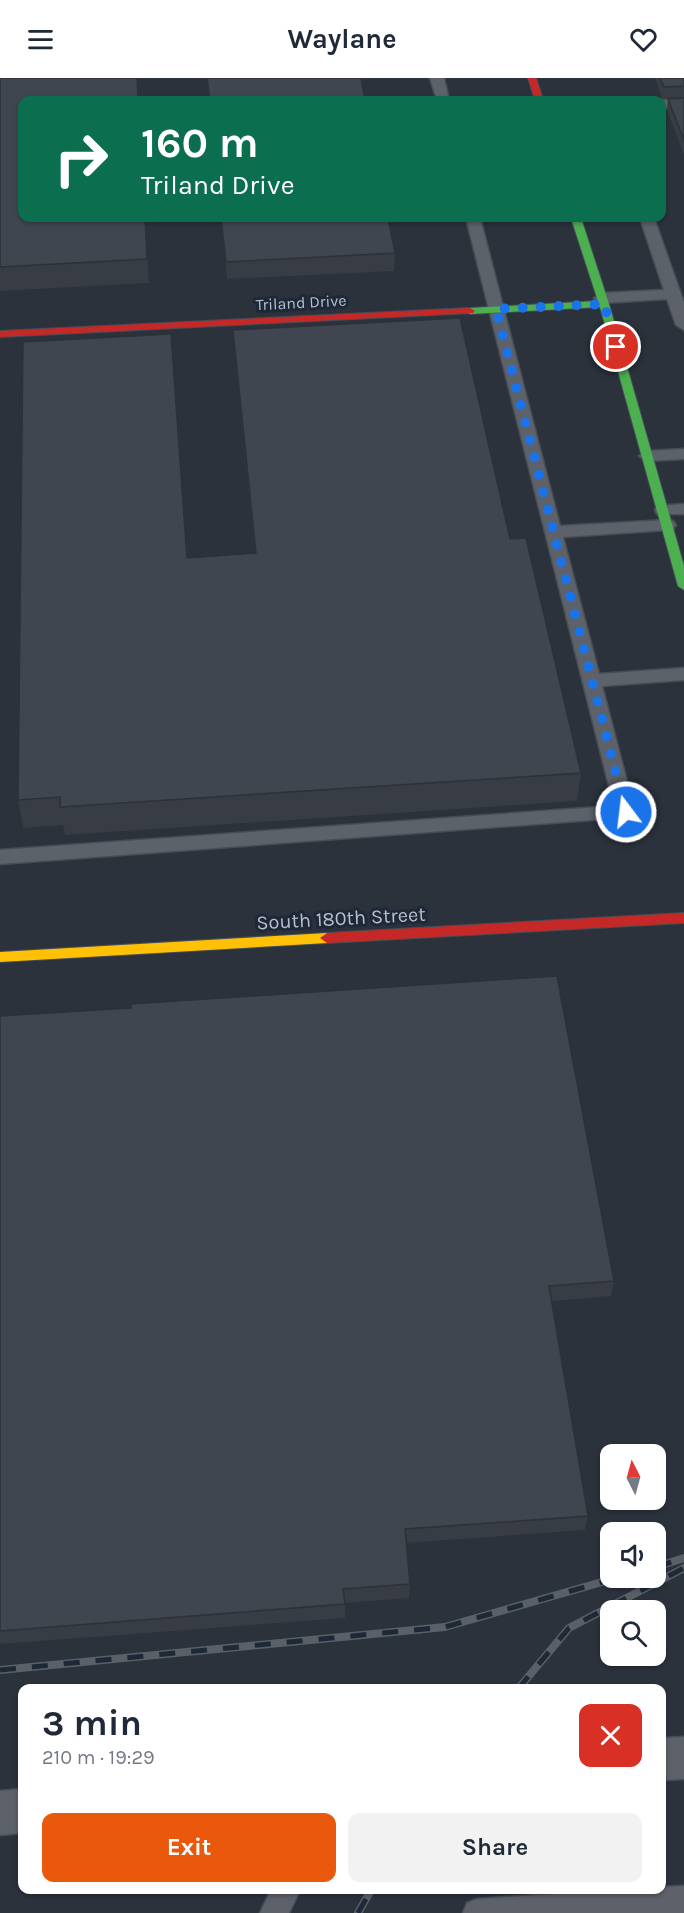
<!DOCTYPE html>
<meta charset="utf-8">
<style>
:root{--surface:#fff;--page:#f2f2f3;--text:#1f2937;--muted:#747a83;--accent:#ea580c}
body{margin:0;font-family:Karla,sans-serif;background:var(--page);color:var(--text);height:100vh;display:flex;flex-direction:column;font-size:22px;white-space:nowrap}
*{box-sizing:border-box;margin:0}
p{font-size:20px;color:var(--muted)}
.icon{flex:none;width:33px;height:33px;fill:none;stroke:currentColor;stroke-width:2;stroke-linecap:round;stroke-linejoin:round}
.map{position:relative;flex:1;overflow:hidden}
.side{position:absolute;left:18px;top:1606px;width:648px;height:210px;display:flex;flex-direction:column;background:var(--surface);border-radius:12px;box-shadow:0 2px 4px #0004}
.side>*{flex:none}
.banner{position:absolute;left:18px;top:18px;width:648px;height:126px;border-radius:12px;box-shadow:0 2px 4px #0004;background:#0b6e4f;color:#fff;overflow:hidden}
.needle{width:39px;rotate:354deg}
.controls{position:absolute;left:600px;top:1366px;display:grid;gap:12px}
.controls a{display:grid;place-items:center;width:66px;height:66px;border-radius:12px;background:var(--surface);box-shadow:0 2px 4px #0004;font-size:30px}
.pin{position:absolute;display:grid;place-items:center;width:51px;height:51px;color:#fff;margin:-26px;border:3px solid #fff;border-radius:50%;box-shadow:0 2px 6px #0007}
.me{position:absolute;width:66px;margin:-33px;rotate:345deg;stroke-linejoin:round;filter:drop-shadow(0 0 4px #0008)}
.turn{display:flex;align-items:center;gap:21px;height:126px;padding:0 24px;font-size:27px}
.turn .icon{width:78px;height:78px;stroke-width:2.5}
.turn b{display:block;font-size:42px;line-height:51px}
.round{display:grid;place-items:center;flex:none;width:63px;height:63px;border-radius:12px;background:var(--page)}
.head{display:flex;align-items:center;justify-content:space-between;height:102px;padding:0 24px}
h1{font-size:36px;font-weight:700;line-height:45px}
.action{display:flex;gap:12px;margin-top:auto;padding:12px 24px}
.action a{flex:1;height:69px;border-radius:12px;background:var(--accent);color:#fff;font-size:24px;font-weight:700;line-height:69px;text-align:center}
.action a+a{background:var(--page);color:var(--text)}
header{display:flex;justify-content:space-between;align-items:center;height:78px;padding:0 24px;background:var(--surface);font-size:27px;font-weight:700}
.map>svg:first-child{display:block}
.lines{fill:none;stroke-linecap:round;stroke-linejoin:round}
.lane-casing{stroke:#464d55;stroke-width:3}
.street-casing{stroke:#464d55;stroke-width:3}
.fast-casing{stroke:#464d55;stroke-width:2}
.slow-casing{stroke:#464d55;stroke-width:2}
.jam-casing{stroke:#464d55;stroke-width:2}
.lane{fill:#5d6169;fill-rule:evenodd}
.street{fill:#5d6169;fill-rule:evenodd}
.fast{fill:#4caf50;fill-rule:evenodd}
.slow{fill:#ffc107;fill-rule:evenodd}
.jam{fill:#c62828;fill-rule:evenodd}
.rail-casing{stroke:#5a6068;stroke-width:8}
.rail{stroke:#1e2837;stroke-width:5;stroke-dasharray:16;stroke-linecap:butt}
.wall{fill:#373c45}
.building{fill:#404650;stroke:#2d3138;stroke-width:1.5}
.route{stroke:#1a73e8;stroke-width:10;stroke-dasharray:0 18}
.labels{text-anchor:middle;stroke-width:6;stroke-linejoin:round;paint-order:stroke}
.far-street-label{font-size:16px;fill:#b7bfcc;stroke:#1e2837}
.street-label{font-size:20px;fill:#b7bfcc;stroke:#1e2837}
</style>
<header><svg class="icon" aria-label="menu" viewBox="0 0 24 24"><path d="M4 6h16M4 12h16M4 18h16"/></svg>Waylane<svg class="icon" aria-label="heart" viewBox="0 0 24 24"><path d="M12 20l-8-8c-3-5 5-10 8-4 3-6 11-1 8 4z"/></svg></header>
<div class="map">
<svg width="684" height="1835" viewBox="0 0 684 1835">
<rect width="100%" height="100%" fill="#2b323c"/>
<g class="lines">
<defs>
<g id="lane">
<polygon points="430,0 444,0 449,22 437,22"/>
<polygon points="684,21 684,29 662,30 662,22 660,22"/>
<polygon points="466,140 480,140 560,448 667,442 673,443 676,447 673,451 667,452 563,459 599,596 684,590 684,602 602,608 635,734 632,739 0,786 0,772 614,728"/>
<polygon points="640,140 654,140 684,225 684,252 676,247 667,221 602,225 594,220 602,215 664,212"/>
<polygon points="684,371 684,381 647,383 639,378 647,373"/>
<polygon points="684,426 684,436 657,436 655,432 657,428"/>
<polygon points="684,1808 684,1835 463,1835 467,1825 477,1821 616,1812 662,1812 662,1809"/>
<polygon points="271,1812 300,1812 289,1835 260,1835"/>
</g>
<g id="street">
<polygon points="684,1659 684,1701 662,1702 662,1660"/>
<polygon points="22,1711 22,1755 0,1757 0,1713"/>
</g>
<polygon id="fast" points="571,140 581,140 609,226 684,488 684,512 678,508 600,229 470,236 465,233 470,230 598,223"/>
<polygon id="slow" points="327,855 334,860 327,865 0,884 0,874"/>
<g id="jam">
<polygon points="528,0 536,0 543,22 535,22"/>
<polygon points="470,230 475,233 473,235 0,259 0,253"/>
<polygon points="684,835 684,845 327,865 320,860 327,855"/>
</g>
</defs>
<use href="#lane" class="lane-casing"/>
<use href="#street" class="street-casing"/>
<use href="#fast" class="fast-casing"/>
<use href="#slow" class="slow-casing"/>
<use href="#jam" class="jam-casing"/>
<use href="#lane" class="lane"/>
<use href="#street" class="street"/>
<use href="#fast" class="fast"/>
<use href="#slow" class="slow"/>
<use href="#jam" class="jam"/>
<defs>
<g id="rail">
<polyline points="656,1489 684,1480"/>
<polyline points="0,1592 445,1549 616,1500"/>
<polyline points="518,1611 569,1550 684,1490"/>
<polyline points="358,1835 371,1812"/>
</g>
</defs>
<use href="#rail" class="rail-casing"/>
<use href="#rail" class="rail"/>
</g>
<g class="wall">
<polygon points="0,0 145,140 149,205 0,213"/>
<polygon points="655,0 684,0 684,19 662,20"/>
<polygon points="684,20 684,77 667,32 668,21"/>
<polygon points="221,140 388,140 395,175 394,193 227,201"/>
<polygon points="233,252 510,461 581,695 577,723 65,757 63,747 23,750 18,722 187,480 255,476 235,280"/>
<polygon points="0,938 614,1203 611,1218 552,1223 588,1438 585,1452 406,1465 410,1506 409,1520 345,1525 345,1540 0,1566"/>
</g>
<g class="building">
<polygon points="0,0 137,0 138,22 22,22 22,140 145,140 147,181 0,189"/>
<polygon points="207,0 361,0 365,22 210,22"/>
<polygon points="660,0 684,0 684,8 664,9"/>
<polygon points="684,20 684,62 668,21"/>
<polygon points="221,140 388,140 395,175 226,184"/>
<polygon points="460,240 510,461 526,460 581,695 60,729 60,719 18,722 23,264 171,256 187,480 256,475 233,252"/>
<polygon points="557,898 614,1203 549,1208 588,1438 405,1451 410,1506 343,1511 345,1526 0,1553 0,938 131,930 131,926"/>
</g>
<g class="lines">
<polyline class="route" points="616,269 604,226 496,231 626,734"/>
</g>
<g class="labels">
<g class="far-street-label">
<text transform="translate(301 224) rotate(-3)" y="6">Triland Drive</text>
</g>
<g class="street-label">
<text transform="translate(341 840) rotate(-3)" y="7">South 180th Street</text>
</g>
</g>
</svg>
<div class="controls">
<a><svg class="needle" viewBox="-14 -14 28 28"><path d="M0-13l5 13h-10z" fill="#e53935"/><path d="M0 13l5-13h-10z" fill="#747a83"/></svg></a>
<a><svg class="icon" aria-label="sound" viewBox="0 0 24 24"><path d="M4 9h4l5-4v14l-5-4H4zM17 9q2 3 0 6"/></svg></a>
<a><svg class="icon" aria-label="search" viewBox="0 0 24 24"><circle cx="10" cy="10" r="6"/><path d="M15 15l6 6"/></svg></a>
</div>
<div class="pin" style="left:616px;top:269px;background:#d93025"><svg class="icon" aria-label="arrive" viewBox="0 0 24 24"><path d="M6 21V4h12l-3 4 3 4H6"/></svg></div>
<svg class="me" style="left:626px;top:734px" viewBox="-20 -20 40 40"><circle r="17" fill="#1a73e8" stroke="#fff" stroke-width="3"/><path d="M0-11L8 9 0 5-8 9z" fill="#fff"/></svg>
<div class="banner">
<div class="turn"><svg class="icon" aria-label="right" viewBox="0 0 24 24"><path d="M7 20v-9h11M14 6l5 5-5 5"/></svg><div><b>160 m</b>Triland Drive</div></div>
</div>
<section class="side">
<div class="head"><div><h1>3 min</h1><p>210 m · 19:29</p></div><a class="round" style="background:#d93025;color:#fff"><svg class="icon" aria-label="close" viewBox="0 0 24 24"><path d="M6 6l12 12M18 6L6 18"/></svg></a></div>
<div class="action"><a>Exit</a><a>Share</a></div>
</section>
</div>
